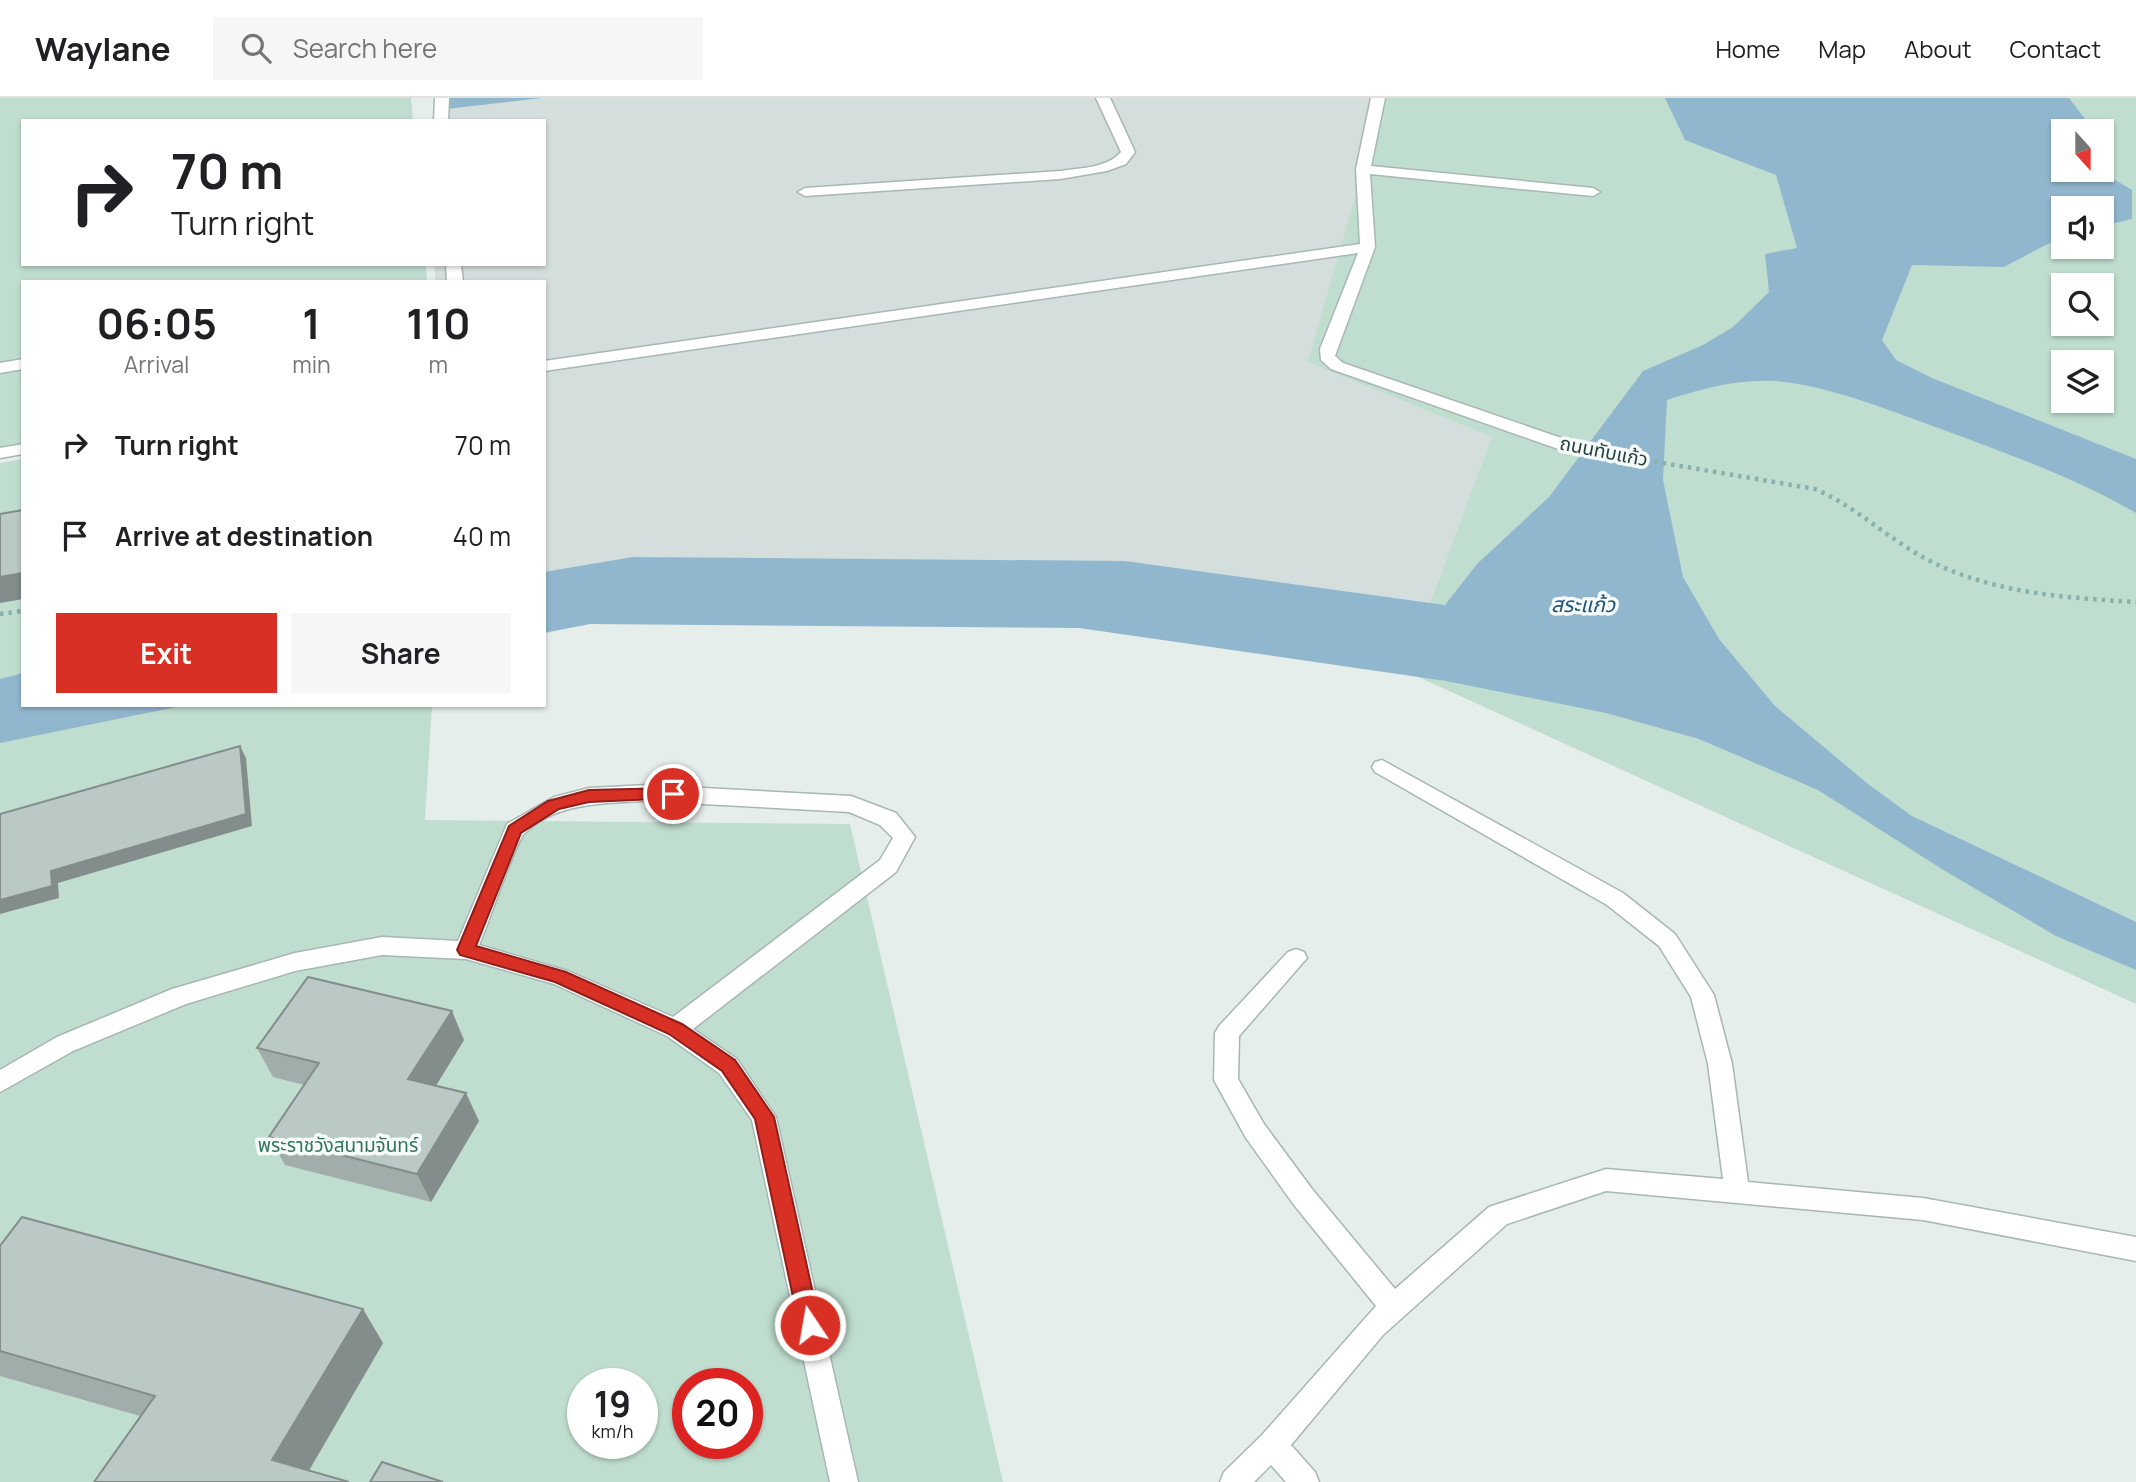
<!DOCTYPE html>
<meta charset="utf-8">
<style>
:root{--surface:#fff;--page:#f6f6f6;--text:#202124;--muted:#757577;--line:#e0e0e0;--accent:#d93025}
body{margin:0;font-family:Manrope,"Noto Sans Thai",sans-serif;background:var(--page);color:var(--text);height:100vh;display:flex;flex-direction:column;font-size:26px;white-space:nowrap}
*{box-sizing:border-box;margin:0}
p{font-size:23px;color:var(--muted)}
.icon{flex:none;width:38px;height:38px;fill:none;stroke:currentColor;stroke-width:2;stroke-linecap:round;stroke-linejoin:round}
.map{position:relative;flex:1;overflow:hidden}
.sheet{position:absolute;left:21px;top:182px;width:525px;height:427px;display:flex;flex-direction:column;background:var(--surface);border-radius:0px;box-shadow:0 2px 5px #0004}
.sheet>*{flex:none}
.hud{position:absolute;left:21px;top:21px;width:525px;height:147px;border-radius:0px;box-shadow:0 2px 5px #0004;background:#fff;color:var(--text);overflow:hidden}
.needle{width:46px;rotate:159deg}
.fabs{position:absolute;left:2051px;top:21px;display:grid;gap:14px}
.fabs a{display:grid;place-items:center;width:63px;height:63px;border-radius:0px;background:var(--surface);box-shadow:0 2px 5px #0004;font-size:35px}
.speed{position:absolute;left:567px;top:1270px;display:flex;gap:14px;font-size:35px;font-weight:700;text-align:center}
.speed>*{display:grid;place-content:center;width:91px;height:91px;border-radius:50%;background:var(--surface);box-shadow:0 2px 5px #0004;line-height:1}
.speed small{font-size:18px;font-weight:400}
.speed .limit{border:10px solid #d22;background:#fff;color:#111}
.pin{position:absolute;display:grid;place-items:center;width:60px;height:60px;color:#fff;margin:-30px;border:4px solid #fff;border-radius:50%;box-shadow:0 2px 7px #0007}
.me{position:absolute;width:77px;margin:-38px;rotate:348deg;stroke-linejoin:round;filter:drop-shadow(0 0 5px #0008)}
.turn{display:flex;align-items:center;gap:24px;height:147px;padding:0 35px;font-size:32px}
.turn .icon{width:91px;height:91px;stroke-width:2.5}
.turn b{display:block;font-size:49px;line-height:60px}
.eta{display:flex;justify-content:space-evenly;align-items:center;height:119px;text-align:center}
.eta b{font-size:42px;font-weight:700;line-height:49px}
.button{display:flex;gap:14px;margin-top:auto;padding:14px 35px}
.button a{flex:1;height:80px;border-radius:0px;background:var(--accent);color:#fff;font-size:28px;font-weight:700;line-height:80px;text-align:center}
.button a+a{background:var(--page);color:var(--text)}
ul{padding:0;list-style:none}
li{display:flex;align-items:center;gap:21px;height:91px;padding:0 35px}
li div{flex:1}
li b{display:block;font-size:26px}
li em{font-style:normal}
header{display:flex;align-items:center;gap:42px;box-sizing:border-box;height:98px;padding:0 35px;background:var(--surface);border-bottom:2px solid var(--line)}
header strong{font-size:33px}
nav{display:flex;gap:38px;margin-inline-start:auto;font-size:24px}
.search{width:490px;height:63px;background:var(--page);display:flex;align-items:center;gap:18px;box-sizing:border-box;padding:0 24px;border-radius:0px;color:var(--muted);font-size:26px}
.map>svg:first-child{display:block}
.built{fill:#d4dedc;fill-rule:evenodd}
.green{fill:#c0decf;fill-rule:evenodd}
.water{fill:#91b7cf}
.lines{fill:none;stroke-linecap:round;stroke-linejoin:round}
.minor-casing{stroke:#a8b6b5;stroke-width:3}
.path{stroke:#88b0ad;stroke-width:4.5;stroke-dasharray:3.5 5;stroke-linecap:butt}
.minor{fill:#fff;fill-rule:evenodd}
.wall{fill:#a1adaa}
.shaded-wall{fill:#838d8b}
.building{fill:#bbc9c6;stroke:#838d8b;stroke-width:2}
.route{fill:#d93025;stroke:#8d1f18;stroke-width:2}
.labels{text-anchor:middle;stroke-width:7;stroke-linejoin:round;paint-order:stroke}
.street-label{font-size:19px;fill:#253f3f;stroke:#f6faf9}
.park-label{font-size:19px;fill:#31745b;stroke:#f6faf9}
.water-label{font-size:21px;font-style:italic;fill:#225679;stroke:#f6faf9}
</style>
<header>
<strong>Waylane</strong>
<div class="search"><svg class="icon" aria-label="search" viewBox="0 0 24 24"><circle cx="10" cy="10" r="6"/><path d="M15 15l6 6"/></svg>Search here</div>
<nav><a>Home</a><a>Map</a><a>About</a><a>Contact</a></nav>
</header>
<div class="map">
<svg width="2136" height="1384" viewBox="0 0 2136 1384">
<rect width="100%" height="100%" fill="#e6eeec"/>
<path class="built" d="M449 0H2136V793L1228 494 544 492V184H435V166H544V23H443ZM2063 33H2102V72H2063ZM2063 110H2102V149H2063ZM2063 187H2102V226H2063ZM2063 264H2102V303H2063Z"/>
<g class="green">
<polygon points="0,0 411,0 413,23 23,23 23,166 426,166 427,184 23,184 23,356 0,360"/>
<path d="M1380 0H2136V906L1405 573 1492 339 1308 264 1363 71ZM2063 33H2102V72H2063ZM2063 110H2102V149H2063ZM2063 187H2102V226H2063ZM2063 264H2102V303H2063Z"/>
<path d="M23 361V607H432L425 722 850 726 1003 1384H0V365ZM583 1286H642V1346H583ZM688 1286H747V1346H688Z"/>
</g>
<g class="water">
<polygon points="449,0 542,0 446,11"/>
<path d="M1665 0H2069L2094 33H2063V72H2098L2132 92V121L2102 128V110H2063V138L2004 169 1912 167 1882 242 1896 262 1932 280 2136 361V415C2072 378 2000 353 1930 327 1884 310 1825 287 1776 283 1737 281 1704 290 1667 302L1663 382 1683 479 1719 541 1775 608 1868 686 1912 718 2136 824V872L2056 838 1945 773 1818 692 1699 641 1606 615 1446 583 1079 530 590 526 544 535V474L633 459 1125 463 1445 507 1477 466 1549 399 1643 273 1703 247 1733 229 1769 194 1765 156 1797 150 1776 77 1685 42Z"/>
<polygon points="23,575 23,607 186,607 0,645 0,581"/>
</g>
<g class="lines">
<defs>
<g id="minor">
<polygon points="435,0 449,0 448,23 434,23"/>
<path d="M1096 0H1110L1135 54 1126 66 1107 73 1060 81 805 98 798 94 805 90 1060 73C1079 70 1108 70 1121 54Z"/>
<polygon points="1371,0 1385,0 1371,68 1593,90 1600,94 1593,98 1370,76 1375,149 1335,258 1343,265 1576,345 1579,349 1576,353 1564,353 1331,271 1321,262 1320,251 1358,155 544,273 544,263 1360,146 1356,71"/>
<polygon points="446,166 461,166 463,184 447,184"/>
<polygon points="23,261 23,271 0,275 0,265"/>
<polygon points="23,346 23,356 0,360 0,350"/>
<polygon points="1382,662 1623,795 1675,836 1714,897 1732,966 1748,1084 1923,1100 2136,1139 2136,1163 1923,1122 1606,1093 1507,1126 1383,1237 1291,1347 1315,1374 1319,1384 1286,1384 1271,1367 1254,1384 1220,1384 1224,1374 1262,1337 1376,1208 1294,1107 1246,1040 1214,982 1215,935 1219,928 1288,854 1296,851 1304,854 1307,860 1239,938 1238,981 1264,1026 1312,1091 1395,1191 1489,1109 1498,1106 1606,1071 1723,1081 1708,966 1691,899 1659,848 1607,807 1375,674 1372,669 1375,664"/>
<path d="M647 687 851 698 896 715 915 739 896 774 693 931 737 961 776 1019 858 1384H830L752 1022 719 975 667 938 554 886 466 861 382 857 295 873 186 906 73 953 0 994V972L57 939 172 891 295 855 382 839 458 843 507 726 554 699 589 690ZM647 703 849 714 880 727 893 740 880 762 673 919 568 873 479 847C488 827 514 748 524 736 554 704 607 705 647 703Z"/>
</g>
</defs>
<use href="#minor" class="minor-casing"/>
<g class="path">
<path d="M1604 355 1815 391C1857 409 1888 441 1928 462 1991 495 2066 500 2136 504"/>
<polyline points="0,516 23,513"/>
</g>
<use href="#minor" class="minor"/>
</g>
<g class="wall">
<polygon points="464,942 436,988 479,1023 431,1104 285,1067 269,1039 304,987 273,979 257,950"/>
<polygon points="0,1148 383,1245 309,1373 94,1384 140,1318 0,1278"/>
</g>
<g class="shaded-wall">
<polygon points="23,475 23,501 0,505 0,479"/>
<polygon points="240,648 246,660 252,728 58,785 59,800 0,816 0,802"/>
<polygon points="452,913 464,942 422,1010 408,981"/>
<polygon points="466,995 479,1023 431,1104 417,1076"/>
<polygon points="363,1211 383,1245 302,1384 272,1362"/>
</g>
<g class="building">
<polygon points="23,412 23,475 0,479 0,416"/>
<polygon points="240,648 246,716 51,773 52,788 0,802 0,716"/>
<polygon points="308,879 452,913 408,981 466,995 417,1076 269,1039 319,965 257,950"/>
<polygon points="22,1119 363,1211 272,1362 349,1384 94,1384 155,1298 0,1253 0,1148"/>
<polygon points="382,1364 443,1384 370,1384"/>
</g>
<polygon class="route" points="673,690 681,696 678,700 589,704 559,711 521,735 476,848 566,874 682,926 735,962 774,1019 820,1227 817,1234 810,1236 802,1234 799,1227 755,1021 722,973 669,936 555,884 460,857 457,852 509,728 548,703 589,692"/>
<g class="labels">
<g class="street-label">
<text transform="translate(1604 353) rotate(11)" y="7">ถนนทับแก้ว</text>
</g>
<g class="park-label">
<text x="338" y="1054">พระราชวังสนามจันทร์</text>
</g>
<g class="water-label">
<text x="1583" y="514">สระแก้ว</text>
</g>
</g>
</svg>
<div class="fabs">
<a><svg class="needle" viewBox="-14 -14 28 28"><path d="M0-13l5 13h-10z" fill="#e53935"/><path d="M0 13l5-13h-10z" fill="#757577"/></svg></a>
<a><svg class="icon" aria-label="sound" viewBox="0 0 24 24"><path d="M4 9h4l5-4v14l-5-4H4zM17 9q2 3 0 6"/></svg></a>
<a><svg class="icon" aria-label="search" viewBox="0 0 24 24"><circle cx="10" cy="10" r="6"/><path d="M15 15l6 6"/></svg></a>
<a><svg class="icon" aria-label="layers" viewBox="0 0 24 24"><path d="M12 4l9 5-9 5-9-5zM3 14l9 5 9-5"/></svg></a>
</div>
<div class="speed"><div>19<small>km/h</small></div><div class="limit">20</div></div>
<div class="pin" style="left:673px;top:696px;background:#d93025"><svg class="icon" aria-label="arrive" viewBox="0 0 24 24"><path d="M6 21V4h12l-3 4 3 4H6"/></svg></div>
<svg class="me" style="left:810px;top:1227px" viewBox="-20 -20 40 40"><circle r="17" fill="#d93025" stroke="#fff" stroke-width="3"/><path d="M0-11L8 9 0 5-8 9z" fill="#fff"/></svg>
<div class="hud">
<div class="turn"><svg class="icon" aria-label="right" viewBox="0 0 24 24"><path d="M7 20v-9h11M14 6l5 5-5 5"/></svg><div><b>70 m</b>Turn right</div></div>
</div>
<section class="sheet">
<div class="eta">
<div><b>06:05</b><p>Arrival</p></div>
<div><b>1</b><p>min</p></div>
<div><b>110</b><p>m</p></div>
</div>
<ul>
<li><svg class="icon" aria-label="right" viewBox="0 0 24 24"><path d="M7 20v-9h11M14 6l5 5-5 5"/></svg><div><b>Turn right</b></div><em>70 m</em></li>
<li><svg class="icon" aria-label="arrive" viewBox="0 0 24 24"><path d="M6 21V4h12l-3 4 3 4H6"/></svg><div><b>Arrive at destination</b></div><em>40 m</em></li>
</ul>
<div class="button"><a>Exit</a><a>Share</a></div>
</section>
</div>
